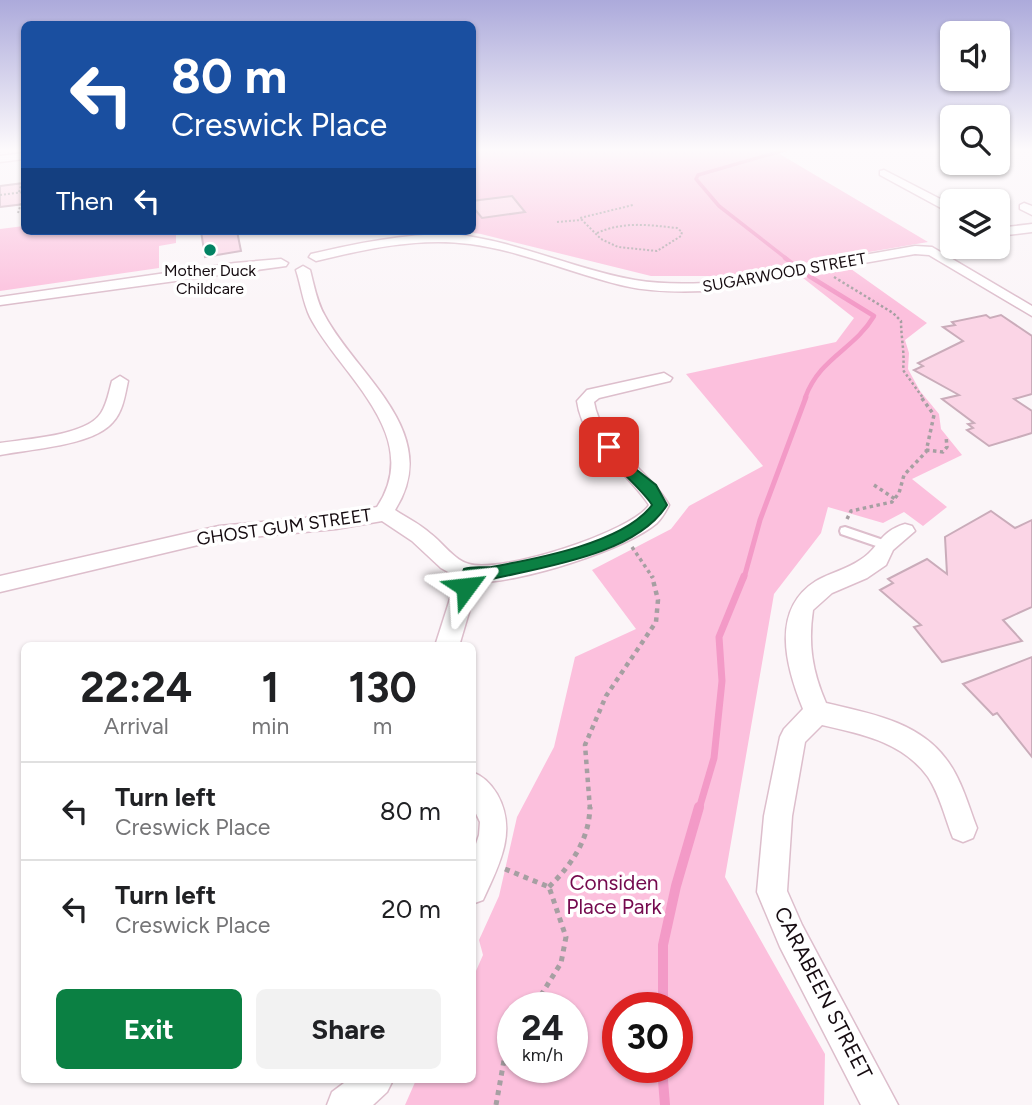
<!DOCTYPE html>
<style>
:root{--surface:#fff;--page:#f2f2f2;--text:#202124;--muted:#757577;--line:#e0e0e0;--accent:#0b8043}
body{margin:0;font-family:Figtree,sans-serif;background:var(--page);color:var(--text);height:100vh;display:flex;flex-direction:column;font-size:26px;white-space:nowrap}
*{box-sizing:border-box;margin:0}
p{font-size:23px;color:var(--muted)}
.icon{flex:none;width:38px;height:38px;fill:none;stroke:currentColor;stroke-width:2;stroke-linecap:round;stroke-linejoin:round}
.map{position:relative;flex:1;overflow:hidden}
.side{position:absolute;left:21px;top:642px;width:455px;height:441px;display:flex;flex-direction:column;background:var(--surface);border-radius:10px;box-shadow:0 2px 5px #0004}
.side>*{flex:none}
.top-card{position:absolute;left:21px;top:21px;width:455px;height:214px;border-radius:10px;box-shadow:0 2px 5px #0004;background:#1a4fa0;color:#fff;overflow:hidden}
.buttons{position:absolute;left:940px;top:21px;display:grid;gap:14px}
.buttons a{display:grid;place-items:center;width:70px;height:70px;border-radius:10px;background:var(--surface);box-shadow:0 2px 5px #0004;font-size:35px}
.speed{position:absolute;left:497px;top:992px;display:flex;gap:14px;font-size:35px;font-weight:700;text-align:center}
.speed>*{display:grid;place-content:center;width:91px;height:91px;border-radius:50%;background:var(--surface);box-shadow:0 2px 5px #0004;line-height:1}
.speed small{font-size:18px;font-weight:400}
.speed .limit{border:10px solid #d22;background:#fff;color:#111}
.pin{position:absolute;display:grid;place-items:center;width:60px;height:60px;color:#fff;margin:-30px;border-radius:14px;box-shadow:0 4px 10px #0006}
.me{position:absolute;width:77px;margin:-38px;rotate:60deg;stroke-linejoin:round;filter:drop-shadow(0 0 5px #0008)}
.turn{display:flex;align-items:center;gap:24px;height:147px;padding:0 35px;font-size:32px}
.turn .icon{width:91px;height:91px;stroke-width:2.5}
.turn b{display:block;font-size:49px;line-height:60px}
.then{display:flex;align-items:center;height:66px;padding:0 35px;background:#0003;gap:14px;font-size:26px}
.eta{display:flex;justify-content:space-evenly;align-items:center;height:119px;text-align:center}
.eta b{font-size:42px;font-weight:700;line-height:49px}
.cta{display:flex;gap:14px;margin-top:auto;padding:14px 35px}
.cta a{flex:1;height:80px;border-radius:10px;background:var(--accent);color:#fff;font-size:28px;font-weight:700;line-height:80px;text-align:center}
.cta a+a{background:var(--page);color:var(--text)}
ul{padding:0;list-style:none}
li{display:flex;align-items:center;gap:21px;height:98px;padding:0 35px;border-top:2px solid var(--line)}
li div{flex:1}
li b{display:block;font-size:26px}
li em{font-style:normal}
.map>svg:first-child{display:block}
.green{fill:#fcc0dd;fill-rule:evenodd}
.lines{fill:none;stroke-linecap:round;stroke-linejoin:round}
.stream-far4{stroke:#f39ac7;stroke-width:3.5}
.stream-far3{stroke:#f39ac7;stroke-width:4.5}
.stream-far2{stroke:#f39ac7;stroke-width:5}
.stream-far1{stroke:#f39ac7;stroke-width:7}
.stream{stroke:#f39ac7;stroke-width:10}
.building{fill:#fbd5e6;stroke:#caacba;stroke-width:2}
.lane-casing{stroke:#ddbecc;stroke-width:4}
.street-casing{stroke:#ddbecc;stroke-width:3}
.path-far4{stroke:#a69fa2;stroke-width:2;stroke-dasharray:2 2;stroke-linecap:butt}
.path-far3{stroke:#a69fa2;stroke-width:2.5;stroke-dasharray:2.5 2.5;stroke-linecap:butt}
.path-far2{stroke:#a69fa2;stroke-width:3.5;stroke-dasharray:3.5 3.5;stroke-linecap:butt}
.path-far1{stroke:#a69fa2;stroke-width:4.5;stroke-dasharray:4.5 4.5;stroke-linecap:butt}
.path{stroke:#a69fa2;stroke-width:5;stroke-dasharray:5 5;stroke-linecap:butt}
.lane{fill:#fff;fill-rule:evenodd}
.street{fill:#fff;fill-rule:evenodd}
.route{fill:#0b8043;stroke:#07532c;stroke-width:2}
.poi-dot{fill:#028263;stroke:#fff;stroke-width:2.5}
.labels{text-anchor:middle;stroke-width:7;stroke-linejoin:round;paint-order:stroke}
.far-poi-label{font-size:16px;fill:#150b10;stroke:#fff}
.far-street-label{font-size:16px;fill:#150b10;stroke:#fff}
.street-label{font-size:18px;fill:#150b10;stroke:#fff}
.near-park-label{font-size:21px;fill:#74094e;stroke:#fff}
.near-street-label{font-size:21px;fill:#150b10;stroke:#fff}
</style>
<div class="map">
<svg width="1032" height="1105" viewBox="0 0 1032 1105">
<rect width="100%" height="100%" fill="#fbf5f8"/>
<g class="green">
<polygon points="473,150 773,150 928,242 728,276 651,276 481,234 461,231 472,231"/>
<polygon points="24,226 24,231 176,231 176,243 159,246 159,268 0,291 0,229"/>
<path d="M851 269 927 323 905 340 909 353 908 369 920 391 939 414 941 429 962 455 912 479 947 507 923 526 904 512 883 523 828 507 821 533 774 594 725 877 825 1054 824 1105H405L416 1080H472V980L483 955 479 940 499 896 517 817 554 747 575 657 636 629 592 570 671 529 689 506 763 466 686 374 836 342 854 318 803 278ZM513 1008H572V1068H513ZM618 1008H677V1068H618Z"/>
</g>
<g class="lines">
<polyline class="stream-far4" points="785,150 698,175 696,179 719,206 787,259"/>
<g class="stream-far3">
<polyline points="785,258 793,264"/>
<path d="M805 398C820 357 854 350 874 316L809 276"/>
</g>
<polyline class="stream-far2" points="744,578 760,520 806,397"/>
<polyline class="stream-far1" points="699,809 714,758 722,681 719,637 744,576"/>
<g class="stream">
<polyline points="663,1008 663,945 676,886 699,807"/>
<polyline points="662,1068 665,1105"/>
</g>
</g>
<g class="building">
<polygon points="24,183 24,204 0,207 0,186"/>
<polygon points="512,196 525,212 482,218 472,206 472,201"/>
<polygon points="201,231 237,231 241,251 205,257"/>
<polygon points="986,315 990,318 1001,315 1032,336 1032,394 1014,399 1032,411 1032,433 989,446 967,430 973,428 968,424 974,423 942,399 959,395 914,370 923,366 918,363 963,341 943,327 955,325 952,322"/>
<polygon points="991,511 1015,528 1032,520 1032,607 1003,620 1022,641 942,662 914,627 921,625 880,590 893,583 888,579 927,559 947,574 945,537"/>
<polygon points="1032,657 1032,757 997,713 993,715 963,684"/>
</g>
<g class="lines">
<defs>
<polygon id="lane" points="845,527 889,542 890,545 885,549 841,534 840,531 841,528"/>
<g id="street">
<polygon points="24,153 24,159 0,162 0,156"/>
<polygon points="884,170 952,205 952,214 880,175 880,171"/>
<polygon points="1024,203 1032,206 1032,215 1020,209 1020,205"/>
<polygon points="1032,224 1032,232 998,236 998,228"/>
<path d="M451 234C515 240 572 269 635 280 658 284 682 284 705 283L915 246 932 247 1032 306V316L929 255 915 254 705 291C678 292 651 292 625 286 573 274 523 251 470 244 418 237 366 249 316 261L309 257 311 254C358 243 403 234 451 234Z"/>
<polygon points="281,259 288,263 286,266 0,305 0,297 235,263"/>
<path d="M303 266 310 270C314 285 317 303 325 316 357 376 444 433 395 510 407 518 420 524 431 534 443 543 454 560 469 564 500 574 632 532 649 505 626 470 583 445 577 401L587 390 664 373 672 378 670 381 599 398 594 402C601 445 648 469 669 505 666 511 662 518 657 523 625 550 519 583 478 582L459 646H435L457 577 441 568 412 541 382 521 336 529 219 540 0 592V576L219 526 336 515 377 507C425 435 340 375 310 317 303 303 301 285 296 270Z"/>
<path d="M120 376 128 381C125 395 123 411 113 422 93 446 30 449 0 455V443C25 439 87 436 101 413 107 404 109 391 112 381Z"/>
<path d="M905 524 912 526 915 531 893 550 886 565 867 578 832 593 813 610C808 644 812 671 826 703 868 713 918 721 946 759 961 778 968 805 977 828L973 838 963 842 953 838C945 818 940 795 928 777 903 742 861 734 822 725L805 742 792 816 787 891 802 925 898 1105H861L780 947 757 892 764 816 780 737 784 729 803 709C786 667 770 610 816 581 830 573 847 569 860 560 879 549 878 532 905 524Z"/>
<path d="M472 772C483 776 491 784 497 794 518 831 499 865 483 900L472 904V856L479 835 480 822 472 805Z"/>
<polygon points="348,1080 393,1080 387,1092 373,1105 327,1105 332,1092"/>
</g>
</defs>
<use href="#lane" class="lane-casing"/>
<use href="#street" class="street-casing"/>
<g class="path-far4">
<polyline points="19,192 24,177"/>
<polyline points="0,195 24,192"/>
<polyline points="18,213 24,194"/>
<polyline points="557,222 581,220"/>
<path d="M597 233C624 221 649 225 677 228L682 232 681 236 657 251 618 247 601 239 580 218 633 205"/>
</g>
<path class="path-far3" d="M834 277 893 313 901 321C901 338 905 353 903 370L923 398"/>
<g class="path-far2">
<polyline points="926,450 943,452 947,447 946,436"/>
<polyline points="874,485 895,499"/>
<polyline points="847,519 851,511 892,502 899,493 904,475 926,452 934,415 921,397"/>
<polyline points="632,547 653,578"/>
</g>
<polyline class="path-far1" points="590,809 585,745 606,696 656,622 658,600 652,576"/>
<g class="path">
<polyline points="505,869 549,887 566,937 561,963 533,1008"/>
<path d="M549 887C572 864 589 840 590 807"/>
<polyline points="496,1105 506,1049 513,1039"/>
</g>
<use href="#lane" class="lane"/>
<use href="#street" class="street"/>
</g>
<linearGradient id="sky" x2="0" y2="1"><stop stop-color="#acaadb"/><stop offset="0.49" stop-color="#fdfafc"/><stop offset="1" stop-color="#fdfafc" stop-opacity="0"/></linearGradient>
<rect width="1032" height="305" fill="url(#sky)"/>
<path class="route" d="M609 443 614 444 633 467 656 485 667 505C636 555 542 567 488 580H476L471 592H460L457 587 464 569C473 566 482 568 491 567 535 559 624 543 652 505 643 489 602 458 604 444Z"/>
<circle class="poi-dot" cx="210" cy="250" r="7"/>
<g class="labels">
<g class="far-poi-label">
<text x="210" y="276">Mother Duck<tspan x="210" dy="18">Childcare</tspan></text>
</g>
<g class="far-street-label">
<text transform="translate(784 272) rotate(-10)" y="6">SUGARWOOD STREET</text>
</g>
<g class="street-label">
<text transform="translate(284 527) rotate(-8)" y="6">GHOST GUM STREET</text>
</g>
<g class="near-park-label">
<text x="614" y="890">Considen<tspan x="614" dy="24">Place Park</tspan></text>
</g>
<g class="near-street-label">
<text transform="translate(823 993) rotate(63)" y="7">CARABEEN STREET</text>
</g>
</g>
</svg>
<div class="buttons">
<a><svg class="icon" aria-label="sound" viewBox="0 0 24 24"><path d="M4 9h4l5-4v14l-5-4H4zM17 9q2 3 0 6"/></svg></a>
<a><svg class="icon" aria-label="search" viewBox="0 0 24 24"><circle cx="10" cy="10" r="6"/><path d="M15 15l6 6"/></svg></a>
<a><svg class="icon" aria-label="layers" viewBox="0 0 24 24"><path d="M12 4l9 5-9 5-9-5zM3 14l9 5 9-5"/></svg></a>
</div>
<div class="speed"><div>24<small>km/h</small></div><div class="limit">30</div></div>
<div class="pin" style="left:609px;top:447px;background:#d93025"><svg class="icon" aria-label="arrive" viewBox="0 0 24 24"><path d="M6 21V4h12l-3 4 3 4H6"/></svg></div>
<svg class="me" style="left:466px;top:587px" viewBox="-20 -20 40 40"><path d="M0-17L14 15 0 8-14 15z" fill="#0b8043" stroke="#fff" stroke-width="4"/></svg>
<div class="top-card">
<div class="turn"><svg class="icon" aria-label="left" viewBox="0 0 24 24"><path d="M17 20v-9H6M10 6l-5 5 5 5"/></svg><div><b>80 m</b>Creswick Place</div></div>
<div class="then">Then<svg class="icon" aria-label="left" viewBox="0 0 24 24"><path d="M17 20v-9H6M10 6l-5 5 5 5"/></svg></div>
</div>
<section class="side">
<div class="eta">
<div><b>22:24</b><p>Arrival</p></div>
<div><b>1</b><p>min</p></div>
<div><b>130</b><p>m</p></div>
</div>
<ul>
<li><svg class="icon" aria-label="left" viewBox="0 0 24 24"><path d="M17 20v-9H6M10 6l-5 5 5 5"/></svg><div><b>Turn left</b><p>Creswick Place</p></div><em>80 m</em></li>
<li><svg class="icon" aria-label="left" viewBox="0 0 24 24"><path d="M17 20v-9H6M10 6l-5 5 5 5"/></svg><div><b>Turn left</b><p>Creswick Place</p></div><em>20 m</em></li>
</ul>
<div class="cta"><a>Exit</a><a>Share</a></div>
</section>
</div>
